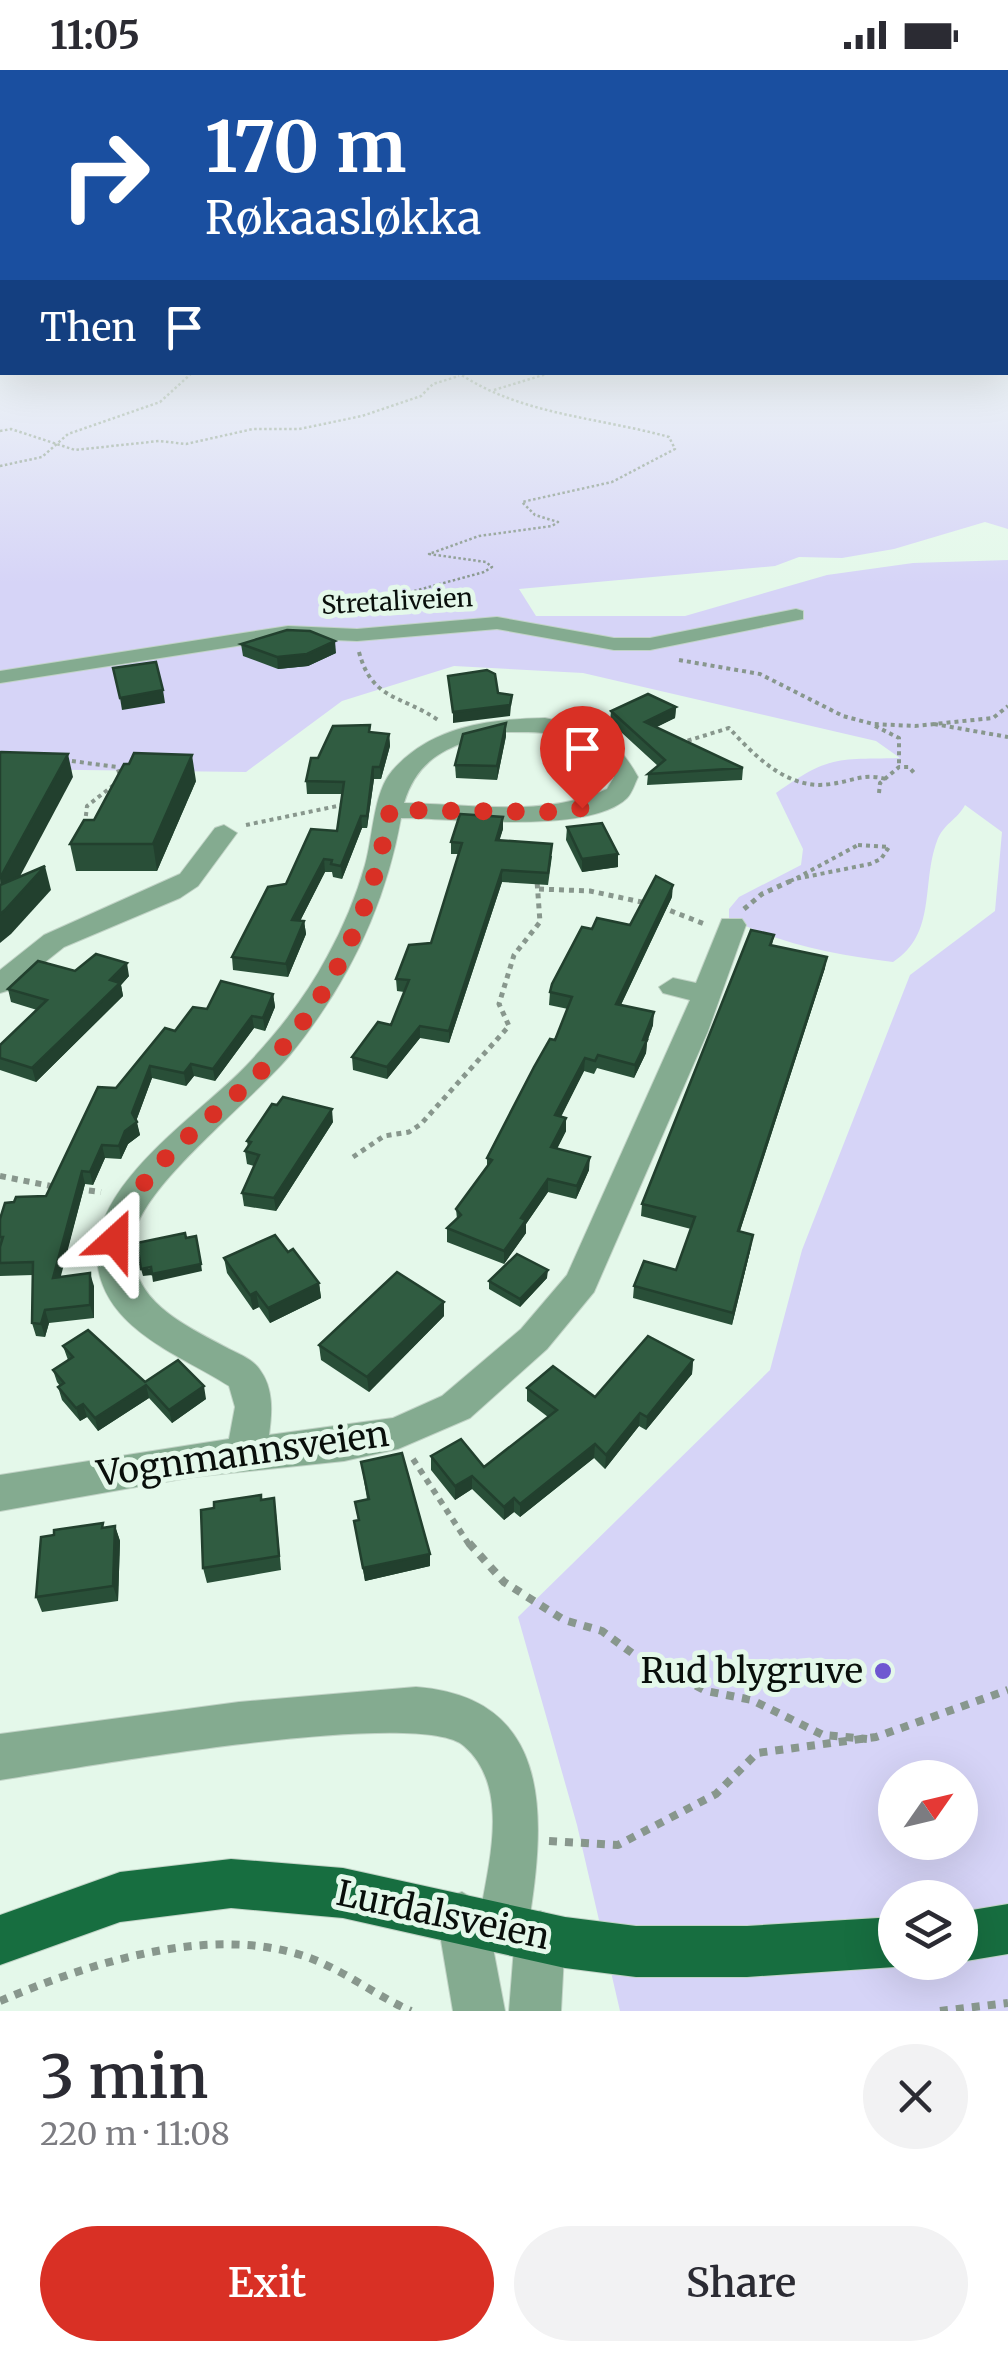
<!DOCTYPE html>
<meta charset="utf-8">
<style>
:root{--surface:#fff;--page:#f2f2f3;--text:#2b2b33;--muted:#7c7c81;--accent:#d93025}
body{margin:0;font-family:Merriweather,serif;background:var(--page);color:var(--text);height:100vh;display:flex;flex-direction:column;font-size:38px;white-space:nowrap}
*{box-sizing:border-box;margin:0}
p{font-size:32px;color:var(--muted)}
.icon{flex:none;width:55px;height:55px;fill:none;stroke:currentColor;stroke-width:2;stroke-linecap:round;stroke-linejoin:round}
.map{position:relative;height:1941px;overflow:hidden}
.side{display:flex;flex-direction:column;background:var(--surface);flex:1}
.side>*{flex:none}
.hud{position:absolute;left:0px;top:0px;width:1010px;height:305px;box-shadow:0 10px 40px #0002;background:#1a4fa0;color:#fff;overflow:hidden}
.needle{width:65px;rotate:56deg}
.controls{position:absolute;left:878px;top:1690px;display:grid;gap:20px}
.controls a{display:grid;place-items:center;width:100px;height:100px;border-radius:50%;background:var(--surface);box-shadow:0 10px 40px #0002;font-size:50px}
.pin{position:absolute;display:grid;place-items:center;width:85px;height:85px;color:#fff;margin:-102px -42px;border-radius:50% 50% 50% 0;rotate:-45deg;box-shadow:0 0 10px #0007}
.pin .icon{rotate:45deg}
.me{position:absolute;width:110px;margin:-55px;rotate:24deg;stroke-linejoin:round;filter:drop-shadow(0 0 8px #0008)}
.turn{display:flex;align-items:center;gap:35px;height:210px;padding:0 40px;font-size:45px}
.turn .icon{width:130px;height:130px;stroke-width:2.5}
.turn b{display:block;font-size:70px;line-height:85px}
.then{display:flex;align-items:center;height:95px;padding:0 40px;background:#0003;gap:20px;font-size:38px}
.round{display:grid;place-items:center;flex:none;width:105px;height:105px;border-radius:52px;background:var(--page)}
.overview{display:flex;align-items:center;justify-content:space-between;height:170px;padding:0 40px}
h1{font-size:60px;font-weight:600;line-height:75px}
.primary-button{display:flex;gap:20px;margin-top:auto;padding:20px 40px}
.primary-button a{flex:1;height:115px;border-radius:60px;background:var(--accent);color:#fff;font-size:40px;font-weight:600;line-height:115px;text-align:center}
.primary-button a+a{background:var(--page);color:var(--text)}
.status{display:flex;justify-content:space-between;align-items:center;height:70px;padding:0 50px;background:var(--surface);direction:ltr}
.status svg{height:28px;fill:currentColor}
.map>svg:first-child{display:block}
.green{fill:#d6d4f7;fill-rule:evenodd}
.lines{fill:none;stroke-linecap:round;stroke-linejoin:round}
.minor-casing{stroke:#c1d3c6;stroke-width:2}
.major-casing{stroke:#c1d3c6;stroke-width:2}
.path-far4{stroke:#88978d;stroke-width:2.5;stroke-dasharray:2.5 2.5;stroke-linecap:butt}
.path-far3{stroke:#88978d;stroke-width:4;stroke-dasharray:4 4;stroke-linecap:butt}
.path-far2{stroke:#88978d;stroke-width:5;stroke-dasharray:5 5;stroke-linecap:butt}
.path-far1{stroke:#88978d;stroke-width:6;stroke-dasharray:6 6;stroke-linecap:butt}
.path{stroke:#88978d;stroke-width:8;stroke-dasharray:8 8;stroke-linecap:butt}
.minor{fill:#84ab90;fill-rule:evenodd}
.major{fill:#176e40;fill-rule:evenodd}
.wall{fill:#294f38}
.shaded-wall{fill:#22402e}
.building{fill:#305c41;stroke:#22402e;stroke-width:2.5}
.route{stroke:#d93025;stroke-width:18;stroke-dasharray:0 32.4}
.poi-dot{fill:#6f57d1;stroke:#e4f8ea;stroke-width:4}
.labels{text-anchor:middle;stroke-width:10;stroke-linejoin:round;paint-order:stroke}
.far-street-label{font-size:25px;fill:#090f0b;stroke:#e4f8ea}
.near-street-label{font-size:35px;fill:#090f0b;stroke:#e4f8ea}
.near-poi-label{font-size:35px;fill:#090f0b;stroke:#e4f8ea;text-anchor:end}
</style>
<div class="status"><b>11:05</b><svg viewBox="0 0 49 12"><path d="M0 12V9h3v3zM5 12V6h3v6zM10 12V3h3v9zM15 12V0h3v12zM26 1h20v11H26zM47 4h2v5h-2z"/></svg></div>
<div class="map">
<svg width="1008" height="1941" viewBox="0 0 1008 1941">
<rect width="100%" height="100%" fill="#e4f8ea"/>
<path class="green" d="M0 243 2 302H1008V243V459L985 452 894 479 842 488 799 487 775 496 519 519 536 546H685L827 505 913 493 1008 490V1941H620L577 1755 518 1547 770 1300 802 1180 910 905 995 841 1002 762 965 735C958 749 943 754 937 771 921 814 937 864 893 892 836 885 779 874 729 848V839L739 827 801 795 803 779 776 723C831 684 837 690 900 688L876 671 583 603 454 596 342 631 246 702 0 699ZM895 1708H960V1772H895ZM895 1828H960V1892H895Z"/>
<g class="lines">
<defs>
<g id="minor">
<polygon points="796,539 803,541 803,549 650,580 614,580 497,559 357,571 288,568 0,613 0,601 288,556 357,559 497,547 614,568 650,568"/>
<path d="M545 648C593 659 613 662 638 707 635 713 632 723 627 728 590 765 452 748 401 748 385 837 347 915 290 985 253 1030 140 1117 134 1167 125 1230 183 1254 229 1279 239 1284 254 1290 260 1300 274 1319 272 1343 269 1365L393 1348 442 1326 521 1259 567 1205 690 930 663 923 659 917 673 908 696 913 722 849H742L746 855 708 961 594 1222 547 1279 470 1348 398 1379 344 1391 193 1407 0 1441V1405L229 1369 235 1337 229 1316C179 1284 103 1259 97 1190 91 1114 199 1045 246 996 277 963 306 927 327 887 343 858 356 827 365 795 373 768 373 723 392 701 431 656 489 649 545 648ZM503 662C551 662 589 660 614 707L607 719C544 748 472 734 404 733 419 683 456 673 503 662Z"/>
<polygon points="224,755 237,763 198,816 180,828 64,877 10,920 0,923 0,900 44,865 180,804 215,758"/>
<path d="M416 1617C550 1627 546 1742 530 1845L540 1841 558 1848 565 1866 561 1941H509L514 1878 503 1882 493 1878 505 1941H453L437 1847 444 1829 462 1822 482 1834C491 1784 508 1714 464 1676 419 1636 74 1699 0 1710V1664L239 1632Z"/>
</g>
<g id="major">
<polygon points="231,1789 343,1798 565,1847 636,1856 747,1856 895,1847 895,1892 907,1892 895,1897 747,1907 636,1907 565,1898 343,1848 231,1838 120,1852 0,1895 0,1845 120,1802"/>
<polygon points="1008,1834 1008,1884 960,1892 960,1842"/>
</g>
</defs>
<use href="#minor" class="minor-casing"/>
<use href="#major" class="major-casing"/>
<g class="path-far4">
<polyline points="494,320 553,302"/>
<polyline points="0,361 11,359 75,380 159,371 186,374 253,359 299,359 362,346 421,326 433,314 459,306"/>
<polyline points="0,396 42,387 68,364 160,332 193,302"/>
<path d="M337 542 484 502 492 497 486 492 429 484 479 466 552 456 558 452 535 445 522 432 612 412 675 379 669 367C597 347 520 345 457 302"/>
</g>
<g class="path-far3">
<path d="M359 582C372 631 402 625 438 650"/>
<polyline points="679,590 760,604 843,646 873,654 915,656 993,648 1008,636"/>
<polyline points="934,654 1008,667"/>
<polyline points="875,656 899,668 899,697"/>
<path d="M680 673 729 658C755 686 788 721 831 714 853 711 864 703 886 709"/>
<polyline points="64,690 117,697 120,705"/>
<polyline points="879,723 880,713 899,697 909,697 915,704"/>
<polyline points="85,754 87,736 115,714"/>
<polyline points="246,755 347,734"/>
<polygon points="858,775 889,777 881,789 870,794 795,809"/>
<polyline points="790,811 795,809"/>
</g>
<g class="path-far2">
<polyline points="539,819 590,821 646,833"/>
<polyline points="661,837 707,855"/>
<polyline points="744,839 762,824 795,809"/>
<polyline points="353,1087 384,1066 409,1062 421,1054 509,956 499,934 514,885 540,852 537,811"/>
</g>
<g class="path-far1">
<polyline points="0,1106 56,1117"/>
<polyline points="77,1119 101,1122"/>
<polyline points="413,1389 470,1476"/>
</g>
<g class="path">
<polyline points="469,1473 504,1512 564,1550 602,1561 632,1583 706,1621 752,1630 823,1665 867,1669"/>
<polyline points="549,1771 618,1775 716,1724 757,1683 876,1667 1008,1620"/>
<path d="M0 1931C88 1894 205 1855 301 1885 340 1897 374 1925 411 1941"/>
<polyline points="940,1941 1008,1933"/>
</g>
<use href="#minor" class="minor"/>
<use href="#major" class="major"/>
</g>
<g class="wall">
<polygon points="241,574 336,583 308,596 278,599 243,586"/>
<polygon points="676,637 675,648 656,657 743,698 742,710 647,715 648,704 658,696 610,652 611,641"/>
<polygon points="370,662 389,664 390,676 381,709 374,709 367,758 362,758 342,809 333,807 332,802 325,802 300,851 304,851 306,864 288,907 233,900 232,887 286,814 337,761 342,724 307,724 306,711 318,688"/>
<polygon points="506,666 497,710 456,708 455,695"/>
<polygon points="196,711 157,801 76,801 70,774 94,750"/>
<polygon points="567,757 618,797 582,802 566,770"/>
<polygon points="503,759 499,770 552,786 548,815 502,812 449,973 420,968 387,1009 353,1000 352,987 391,955 404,922 397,921 396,909 431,873 459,784 451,784 451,772"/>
<polygon points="672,827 621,935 653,955 647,972 646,983 634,1008 597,998 594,1004 584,1001 561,1047 566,1061 557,1079 589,1100 576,1129 548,1122 526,1154 526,1163 504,1194 447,1172 447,1158 457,1149 456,1139 487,1097 487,1088 555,970 568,939 549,935 550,922 592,859 630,855"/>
<polygon points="774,865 772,875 825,898 740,1161 751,1177 732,1255 633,1228 634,1216 676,1200 691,1159 641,1146 642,1134"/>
<polygon points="75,901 129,906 121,915 123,926 36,1012 0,1000 0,975 37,940 11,932 8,919"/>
<polygon points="273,924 275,937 265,961 254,958 215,1011 194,1006 186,1016 152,1008 136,1051 140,1065 128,1074 121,1089 105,1088 93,1115 85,1114 60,1207 94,1216 94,1248 49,1253 45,1267 36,1266 32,1253 33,1205 0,1206 0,1149 14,1132 46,1126 116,1018 175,961 207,939"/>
<polygon points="333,1052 276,1141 244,1136 242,1123 254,1096 247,1094 245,1081 248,1077 247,1071"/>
<polygon points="288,1182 319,1213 321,1228 270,1253 259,1237 253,1240 227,1203 224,1188"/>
<polygon points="547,1208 520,1237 489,1219 489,1211"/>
<polygon points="444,1246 369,1322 321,1290 319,1275"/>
<polygon points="63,1276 145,1312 206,1329 172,1353 149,1328 98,1361 87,1347 80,1351 62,1330 58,1317 60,1316 57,1312 53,1300 68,1290"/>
<polygon points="693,1290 692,1304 646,1360 639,1356 605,1399 594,1388 520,1447 514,1442 504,1450 472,1419 455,1430 431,1400 431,1386 484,1397 548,1347 527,1331 527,1318 595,1327"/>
<polygon points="361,1392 430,1484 430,1496 365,1511 354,1451 358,1450 355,1432 367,1429"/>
<polygon points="262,1430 276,1443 281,1500 207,1513 203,1498"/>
<polygon points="115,1456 120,1471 118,1531 42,1542 36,1527 104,1458"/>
</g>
<g class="shaded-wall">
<polygon points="335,571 336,583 308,596 278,599 277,587"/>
<polygon points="163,620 165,633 122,640 120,628"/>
<polygon points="512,625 510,646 453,653 453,642"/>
<polygon points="676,637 675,648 645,663 645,652"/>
<polygon points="506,653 506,666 497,710 497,696"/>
<polygon points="389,664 390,676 381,709 380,697"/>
<polygon points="68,684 73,707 1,842 0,808"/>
<polygon points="192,685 196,711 157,801 153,774"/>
<polygon points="373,697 374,709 367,758 367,746"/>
<polygon points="361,746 362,758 342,809 341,796"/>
<polygon points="503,747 503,759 496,782 496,770"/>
<polygon points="618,784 618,797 582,802 582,789"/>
<polygon points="324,789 325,802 294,863 292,850"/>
<polygon points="45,796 51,820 11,864 0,873 0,844"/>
<polygon points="502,800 502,812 449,973 449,961"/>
<polygon points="673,815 672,827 615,947 616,934"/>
<polygon points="304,851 306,864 288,907 286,894"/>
<polygon points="827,887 825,898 736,1173 738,1161"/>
<polygon points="127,893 129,906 121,915 123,926 36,1012 32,998"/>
<polygon points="273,924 275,937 265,961 263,948"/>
<polygon points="654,942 653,955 647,972 646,983 634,1008 635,995"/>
<polygon points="252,946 254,958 215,1011 213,999"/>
<polygon points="420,956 420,968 387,1009 387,997"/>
<polygon points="585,988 584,1001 555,1058 555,1045"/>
<polygon points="191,994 194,1006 186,1016 184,1003"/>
<polygon points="150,996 152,1008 135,1054 137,1052 140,1065 128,1074 121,1089 119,1076"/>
<polygon points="332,1039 333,1052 276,1141 274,1128"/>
<polygon points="566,1048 566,1061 551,1090 551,1077"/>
<polygon points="102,1075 105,1088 93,1115 90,1102"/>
<polygon points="590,1087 589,1100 576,1129 577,1116"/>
<polygon points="82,1101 85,1114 57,1221 53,1208"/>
<polygon points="548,1109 548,1122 526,1154 526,1163 504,1194 504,1181 521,1148"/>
<polygon points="753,1165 751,1177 732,1255 733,1243"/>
<polygon points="201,1194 202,1201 153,1212 152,1205 143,1206 141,1199"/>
<polygon points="548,1200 547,1208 520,1237 520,1229"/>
<polygon points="90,1203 94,1216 94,1248 90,1235"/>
<polygon points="319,1213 321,1228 270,1253 268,1238"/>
<polygon points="256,1222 259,1237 253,1240 250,1225"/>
<polygon points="444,1232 444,1246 369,1322 367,1307"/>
<polygon points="45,1240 49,1253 45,1267 41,1254"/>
<polygon points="693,1290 692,1304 646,1360 647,1347"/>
<polygon points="146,1315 149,1328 98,1361 95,1348"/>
<polygon points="204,1316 206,1329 172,1353 169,1340"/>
<polygon points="83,1334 87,1347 80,1351 76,1338"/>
<polygon points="640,1343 639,1356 605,1399 606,1385"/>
<polygon points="595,1374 594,1388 520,1447 520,1434"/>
<polygon points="472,1406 472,1419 455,1430 455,1416"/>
<polygon points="514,1428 514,1442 504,1450 504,1437"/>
<polygon points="115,1456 120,1471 118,1531 113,1516"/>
<polygon points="430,1484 430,1496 365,1511 363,1498"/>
</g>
<g class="building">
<polygon points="287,560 310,561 335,571 307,584 277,587 241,574"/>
<polygon points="156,592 163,620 120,628 113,598"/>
<polygon points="487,600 495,604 498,623 512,625 510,635 453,642 448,606"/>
<polygon points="648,624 676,637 645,652 743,698 648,704 665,690 611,641"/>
<polygon points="506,653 497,696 455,695 463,664"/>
<polygon points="370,655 369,662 389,664 380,697 373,697 367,746 361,746 341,796 331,794 332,790 324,789 292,850 304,851 286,894 232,887 268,817 286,814 311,759 337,761 344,712 306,711 311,688 318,688 333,656"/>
<polygon points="1,682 68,684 0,808 0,683"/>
<polygon points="134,683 192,685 153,774 70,774 84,750 94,750 124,694 129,694"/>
<polygon points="460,744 503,747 496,770 552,774 548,803 502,800 449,961 420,956 387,997 352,987 378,952 391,955 409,910 396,909 409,875 431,873 462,773 451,772"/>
<polygon points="602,753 618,784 582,789 567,757"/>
<polygon points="45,796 5,840 0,844 0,815"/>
<polygon points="656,806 673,815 616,934 654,942 643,970 647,970 635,995 598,985 595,991 585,988 555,1045 566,1048 551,1077 590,1087 577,1116 548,1109 521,1148 526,1150 504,1181 447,1158 461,1145 456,1139 492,1090 487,1088 534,997 550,969 555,970 572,927 550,922 552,914 582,857 592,859 597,848 630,855"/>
<polygon points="751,860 774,865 770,875 827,887 738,1161 753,1165 733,1243 634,1216 644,1191 676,1200 695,1147 642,1134"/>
<polygon points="96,884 127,893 110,910 120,913 32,998 0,988 0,975 47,930 8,919 38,891 75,901"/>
<polygon points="221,911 273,924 263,948 252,946 213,999 191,994 184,1003 150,996 132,1043 137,1052 125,1061 119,1076 102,1075 90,1102 82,1101 53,1208 90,1203 90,1235 45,1240 41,1254 32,1253 33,1192 0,1193 0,1177 3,1167 0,1167 0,1149 5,1133 14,1132 16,1127 46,1126 98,1017 116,1018 165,958 175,961 193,937 207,939"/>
<polygon points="283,1027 332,1039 274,1128 242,1123 259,1085 245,1081 251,1072 247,1071 272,1034 277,1035"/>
<polygon points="185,1163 186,1168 196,1166 201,1194 152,1204 151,1197 141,1199 137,1173"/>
<polygon points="275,1165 288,1182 293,1179 319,1213 268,1238 256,1222 250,1225 224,1188"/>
<polygon points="517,1184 548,1200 520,1229 489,1211"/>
<polygon points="397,1202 444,1232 367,1307 319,1275"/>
<polygon points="88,1260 145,1312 178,1290 204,1316 169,1340 146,1315 95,1348 83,1334 76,1338 58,1317 64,1313 53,1300 73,1287 63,1276"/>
<polygon points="648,1266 693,1290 647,1347 640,1343 606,1385 595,1374 520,1434 514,1428 504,1437 472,1406 455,1416 431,1386 461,1369 484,1397 557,1340 527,1318 553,1296 595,1327"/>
<polygon points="402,1383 430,1484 363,1498 354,1451 359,1450 355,1432 369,1429 361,1392"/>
<polygon points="261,1425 261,1430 274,1428 279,1486 203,1498 201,1440 214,1438 214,1432"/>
<polygon points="103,1453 102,1458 115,1456 113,1516 36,1527 41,1467 54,1465 54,1460"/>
</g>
<linearGradient id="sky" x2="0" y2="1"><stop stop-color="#90b0e2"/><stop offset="0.47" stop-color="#f3fcf6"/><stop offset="1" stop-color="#f3fcf6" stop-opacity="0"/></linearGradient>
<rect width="1008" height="514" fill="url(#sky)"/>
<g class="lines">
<path class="route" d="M115 1170C136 1093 217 1049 269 993 337 919 372 838 390 740L546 742 582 738"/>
</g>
<circle class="poi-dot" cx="883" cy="1601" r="10"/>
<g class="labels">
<g class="far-street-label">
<text transform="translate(397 531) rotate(-3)" y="9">Stretaliveien</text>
</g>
<g class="near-street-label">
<text transform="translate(243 1384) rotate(-8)" y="12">Vognmannsveien</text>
<text transform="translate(443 1845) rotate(12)" y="12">Lurdalsveien</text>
</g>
<g class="near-poi-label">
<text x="863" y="1613">Rud blygruve</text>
</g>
</g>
</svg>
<div class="controls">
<a><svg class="needle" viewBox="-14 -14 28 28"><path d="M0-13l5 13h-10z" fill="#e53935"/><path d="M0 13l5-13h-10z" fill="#7c7c81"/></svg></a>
<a><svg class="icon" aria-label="layers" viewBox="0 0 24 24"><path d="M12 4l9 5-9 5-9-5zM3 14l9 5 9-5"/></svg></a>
</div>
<div class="pin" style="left:582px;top:738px;background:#d93025"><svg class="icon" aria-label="arrive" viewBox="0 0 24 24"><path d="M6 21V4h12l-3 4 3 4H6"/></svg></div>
<svg class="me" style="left:115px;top:1170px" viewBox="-20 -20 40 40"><path d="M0-17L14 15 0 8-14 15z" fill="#d93025" stroke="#fff" stroke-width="4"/></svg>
<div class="hud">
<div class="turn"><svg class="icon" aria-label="right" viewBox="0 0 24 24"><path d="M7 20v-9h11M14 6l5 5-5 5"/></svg><div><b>170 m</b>Røkaasløkka</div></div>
<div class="then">Then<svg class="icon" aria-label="arrive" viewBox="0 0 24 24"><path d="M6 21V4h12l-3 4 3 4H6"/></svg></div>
</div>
</div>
<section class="side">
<div class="overview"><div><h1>3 min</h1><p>220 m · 11:08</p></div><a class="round"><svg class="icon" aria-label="close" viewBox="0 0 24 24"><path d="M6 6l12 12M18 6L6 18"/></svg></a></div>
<div class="primary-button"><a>Exit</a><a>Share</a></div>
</section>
